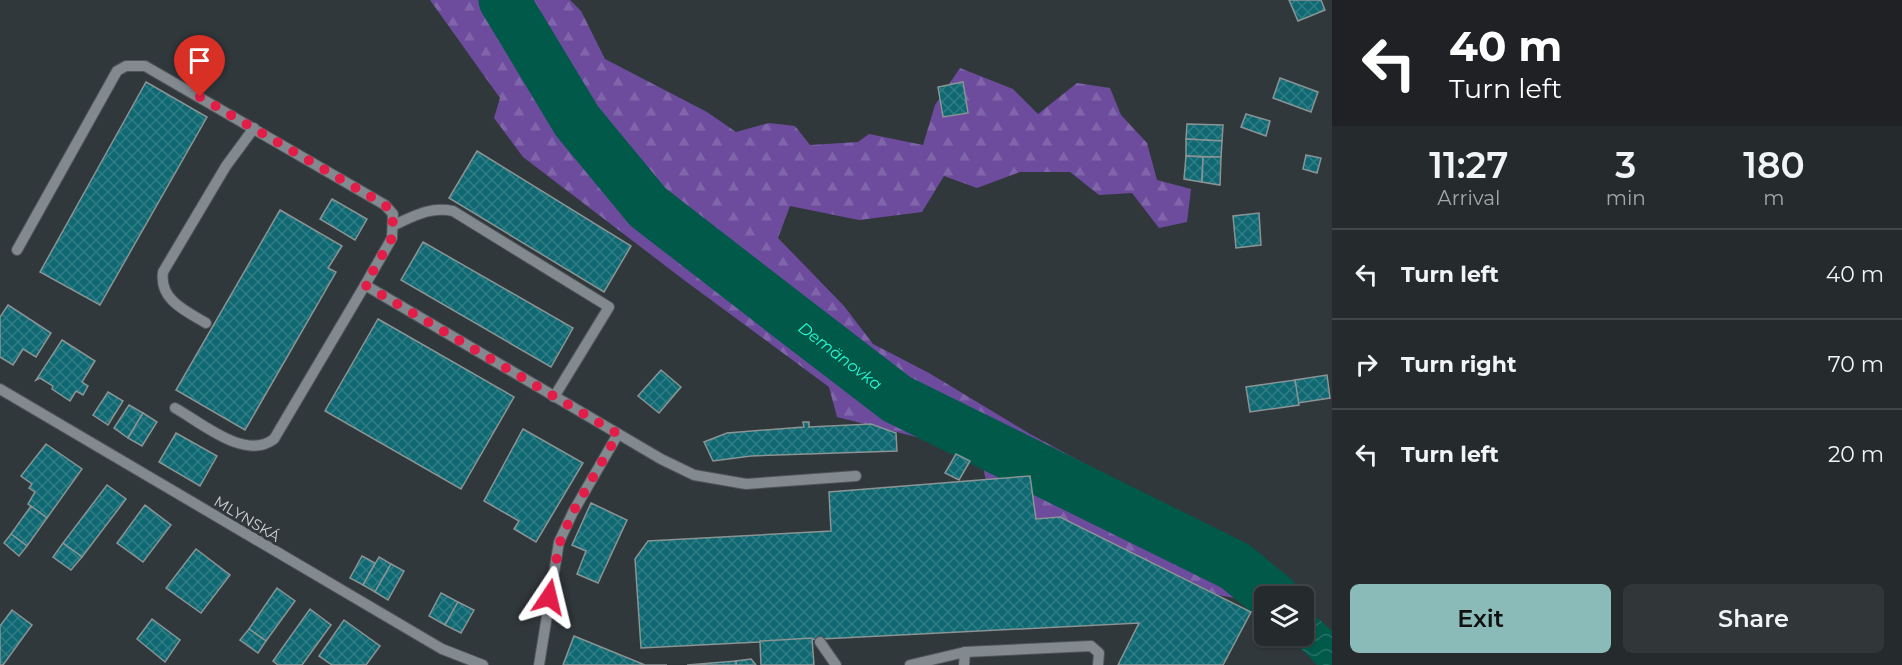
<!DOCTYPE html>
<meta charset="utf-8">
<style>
:root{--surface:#252a2d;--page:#313639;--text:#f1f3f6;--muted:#a3a7aa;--line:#424649;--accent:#8bbbb9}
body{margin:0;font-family:Montserrat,sans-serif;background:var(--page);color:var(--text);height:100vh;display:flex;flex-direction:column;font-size:22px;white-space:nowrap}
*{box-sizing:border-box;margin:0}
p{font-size:20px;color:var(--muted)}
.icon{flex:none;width:33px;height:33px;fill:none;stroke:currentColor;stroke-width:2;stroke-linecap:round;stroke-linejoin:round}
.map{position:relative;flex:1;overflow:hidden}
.details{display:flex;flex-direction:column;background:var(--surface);width:570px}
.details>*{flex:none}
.top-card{background:#202124;color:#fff;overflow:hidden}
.buttons{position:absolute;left:1254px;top:586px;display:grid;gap:12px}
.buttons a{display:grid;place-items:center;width:60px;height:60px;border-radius:9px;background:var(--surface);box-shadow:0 2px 4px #0004,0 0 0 2px var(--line);font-size:30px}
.pin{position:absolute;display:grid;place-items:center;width:51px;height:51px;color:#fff;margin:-62px -26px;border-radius:50% 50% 50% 0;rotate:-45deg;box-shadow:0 0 6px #0007}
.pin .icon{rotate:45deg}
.me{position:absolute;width:66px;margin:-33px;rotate:10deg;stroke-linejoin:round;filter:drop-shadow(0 0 4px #0008)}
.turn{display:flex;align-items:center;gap:21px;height:126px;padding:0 18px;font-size:27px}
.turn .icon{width:78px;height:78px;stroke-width:2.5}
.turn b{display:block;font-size:42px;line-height:51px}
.eta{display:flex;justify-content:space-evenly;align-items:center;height:102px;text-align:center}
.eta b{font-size:36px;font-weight:600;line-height:42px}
.action{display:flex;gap:12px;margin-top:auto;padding:12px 18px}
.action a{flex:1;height:69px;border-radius:9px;background:var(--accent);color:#111;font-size:24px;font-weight:600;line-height:69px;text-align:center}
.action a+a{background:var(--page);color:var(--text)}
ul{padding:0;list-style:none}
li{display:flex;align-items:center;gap:18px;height:90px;padding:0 18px;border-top:2px solid var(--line)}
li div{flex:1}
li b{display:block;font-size:22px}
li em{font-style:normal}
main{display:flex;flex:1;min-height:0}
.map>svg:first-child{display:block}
.forest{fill:url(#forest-firs)}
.water{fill:url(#water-waves)}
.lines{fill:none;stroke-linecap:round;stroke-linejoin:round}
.river{stroke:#01594a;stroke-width:51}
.building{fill:url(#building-cross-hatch);stroke:#8a9495;stroke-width:1.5}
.minor-casing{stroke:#4f5558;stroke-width:12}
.minor{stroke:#82898f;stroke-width:10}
.route{stroke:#e11d48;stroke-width:10;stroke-dasharray:0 18}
.labels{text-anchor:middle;stroke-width:6;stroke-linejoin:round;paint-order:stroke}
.street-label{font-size:15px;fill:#ced2d5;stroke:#31383c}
.water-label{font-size:16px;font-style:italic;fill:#25f7d1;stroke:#31383c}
</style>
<main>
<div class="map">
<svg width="1332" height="665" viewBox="0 0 1332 665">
<defs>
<pattern id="forest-firs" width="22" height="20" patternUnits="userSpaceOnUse" patternTransform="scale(1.5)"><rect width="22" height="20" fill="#6d4c9e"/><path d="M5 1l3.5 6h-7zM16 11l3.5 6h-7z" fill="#8165ab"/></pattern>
<pattern id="water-waves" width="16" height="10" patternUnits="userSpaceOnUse" patternTransform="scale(1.5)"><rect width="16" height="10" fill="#01594a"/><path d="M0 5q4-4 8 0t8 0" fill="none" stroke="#257063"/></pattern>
<pattern id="building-cross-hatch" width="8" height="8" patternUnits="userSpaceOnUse" patternTransform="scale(1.5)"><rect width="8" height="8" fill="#0f6872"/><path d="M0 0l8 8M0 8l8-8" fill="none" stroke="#317d85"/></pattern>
</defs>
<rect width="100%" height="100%" fill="#31383c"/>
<polygon class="forest" points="430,0 570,0 581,11 605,59 707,112 736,132 769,123 795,126 810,145 858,142 869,134 923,145 935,105 960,68 1013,89 1038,114 1077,83 1110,88 1121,115 1147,143 1157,180 1191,189 1187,222 1159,228 1132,193 1099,195 1070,172 1020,172 977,188 944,176 922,212 859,220 790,206 778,238 844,306 873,344 929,373 1030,434 1223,539 1279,585 1256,602 1218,595 1060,517 1036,519 1030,476 986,480 980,453 837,417 829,387 684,280 523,157 494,118 500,98"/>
<g class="water">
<polygon points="1279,585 1293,597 1264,597 1264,611 1256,602"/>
<polygon points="1304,606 1332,631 1332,665 1317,665 1289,636 1304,636"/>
</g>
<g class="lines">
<path class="river" id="s1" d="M504 0 577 121 648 207 794 320 897 399 1235 566 1273 597"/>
</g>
<g class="building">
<polygon points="1289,0 1321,0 1325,10 1298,21"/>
<polygon points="1280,78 1318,92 1311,112 1273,98"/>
<polygon points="146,82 207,117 100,305 40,272"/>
<polygon points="963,82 968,113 943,117 938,87"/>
<polygon points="1246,114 1270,121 1266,136 1241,127"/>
<polygon points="1187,124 1223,125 1222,141 1186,139"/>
<polygon points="1186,139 1222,141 1221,157 1186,156"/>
<polygon points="477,151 631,246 604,292 449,198"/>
<polygon points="1306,155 1321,158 1317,173 1303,169"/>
<polygon points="1186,156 1203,157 1202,182 1184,179"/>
<polygon points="1203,157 1221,157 1220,185 1202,182"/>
<polygon points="332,199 367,219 355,240 320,219"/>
<polygon points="280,210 342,246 328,268 336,272 245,430 176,390"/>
<polygon points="1259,213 1261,245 1236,248 1233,216"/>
<polygon points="423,242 573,328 551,367 401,280"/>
<polygon points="8,305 51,333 36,357 23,349 13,365 0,357 0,317"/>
<polygon points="378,319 514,397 461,489 325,411"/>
<polygon points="62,340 95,361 82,382 88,386 83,395 76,391 70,401 52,389 53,386 40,378 36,380"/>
<polygon points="661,370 681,387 659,413 638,396"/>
<polygon points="1327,375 1330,398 1298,403 1295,380"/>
<polygon points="1295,380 1299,405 1250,412 1246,387"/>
<polygon points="108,392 123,401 108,425 93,415"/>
<polygon points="129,405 143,413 128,438 114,428"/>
<polygon points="143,413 157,422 142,446 128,438"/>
<polygon points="803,422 809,422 809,427 871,424 896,433 897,451 751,456 713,461 704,442 727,433 804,427"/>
<polygon points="523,429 583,463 536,542 514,529 519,521 484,501"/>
<polygon points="176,433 217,456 200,486 159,462"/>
<polygon points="46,444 82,469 47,518 28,504 35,492 29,488 32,484 21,476"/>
<polygon points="956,454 970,461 959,480 945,473"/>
<polygon points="1030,476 1036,519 1060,517 1251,612 1223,665 1118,665 1139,623 641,648 635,559 648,541 831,531 829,492"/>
<polygon points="107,485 126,499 82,557 63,543"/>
<polygon points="591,503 627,520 598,583 577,574 586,551 572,545"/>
<polygon points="145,505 171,525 143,562 117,543"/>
<polygon points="31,506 47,518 27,546 11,534"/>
<polygon points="11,534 27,546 19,556 4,543"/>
<polygon points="63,543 82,557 71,570 53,557"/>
<polygon points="196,549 230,575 201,613 166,588"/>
<polygon points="362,556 375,563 363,585 350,578"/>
<polygon points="379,557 391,564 375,592 363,585"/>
<polygon points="391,564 404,571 388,600 375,592"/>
<polygon points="277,588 295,601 266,641 249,629"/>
<polygon points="441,593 458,602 445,625 429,616"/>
<polygon points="458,602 474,610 461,633 445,625"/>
<polygon points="310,609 331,625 302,665 278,665 273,661"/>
<polygon points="12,610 32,625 3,665 0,665 0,626"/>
<polygon points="152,619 180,640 165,662 137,639"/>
<polygon points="344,620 380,646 366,665 332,665 319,656"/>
<polygon points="249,629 266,641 258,653 240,640"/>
<polygon points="574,636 645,665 667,665 563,665"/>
<polygon points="812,638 814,665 761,665 760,641"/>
<polygon points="751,659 756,665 736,665 736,661"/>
<polygon points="736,661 736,665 687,665"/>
</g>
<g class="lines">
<defs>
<g id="minor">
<path d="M394 225C414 216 431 206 453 211L609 307 554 397"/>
<polyline points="17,250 117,71 126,66 145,66 385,205 393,214 392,238 365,285 661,459 694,475 746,484 856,476"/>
<path d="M206 323C186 311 159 300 163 272L226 166 254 128"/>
<polyline points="0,389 442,649 483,665"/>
<path d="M175 408C202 423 245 461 274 439L365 285"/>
<polyline points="820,642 836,665"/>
<polyline points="539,665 559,542 573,512 618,434"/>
<polyline points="910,665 965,652 1091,646 1099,653 1098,665"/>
<polyline points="964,665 965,652"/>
</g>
</defs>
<use href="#minor" class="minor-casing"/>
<use href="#minor" class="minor"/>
</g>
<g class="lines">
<polyline class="route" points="200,97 385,205 393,214 392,238 365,285 618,434 573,512 560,542 549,597"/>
</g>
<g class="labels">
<g class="street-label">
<text transform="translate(247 519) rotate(31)" y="5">MLYNSKÁ</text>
</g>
<g class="water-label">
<text dy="6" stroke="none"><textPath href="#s1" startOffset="496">Demänovka</textPath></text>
</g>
</g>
</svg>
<div class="buttons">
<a><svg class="icon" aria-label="layers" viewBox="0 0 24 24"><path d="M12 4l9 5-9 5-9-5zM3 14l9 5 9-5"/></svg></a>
</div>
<div class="pin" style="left:200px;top:97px;background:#d93025"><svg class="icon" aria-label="arrive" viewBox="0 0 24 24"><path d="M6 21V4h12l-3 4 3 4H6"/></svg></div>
<svg class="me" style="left:549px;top:597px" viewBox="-20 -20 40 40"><path d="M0-17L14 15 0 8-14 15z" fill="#e11d48" stroke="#fff" stroke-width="4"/></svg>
</div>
<section class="details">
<div class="top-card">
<div class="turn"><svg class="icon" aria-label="left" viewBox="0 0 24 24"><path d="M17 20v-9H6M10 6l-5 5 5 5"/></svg><div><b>40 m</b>Turn left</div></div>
</div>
<div class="eta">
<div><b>11:27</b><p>Arrival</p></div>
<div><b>3</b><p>min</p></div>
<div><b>180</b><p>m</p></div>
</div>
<ul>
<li><svg class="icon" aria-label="left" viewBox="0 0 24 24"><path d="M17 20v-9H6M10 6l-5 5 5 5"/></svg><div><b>Turn left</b></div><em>40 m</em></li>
<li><svg class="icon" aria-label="right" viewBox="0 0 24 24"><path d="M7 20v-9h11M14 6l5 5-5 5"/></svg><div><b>Turn right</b></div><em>70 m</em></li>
<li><svg class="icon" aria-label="left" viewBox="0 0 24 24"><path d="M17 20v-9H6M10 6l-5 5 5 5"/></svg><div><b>Turn left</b></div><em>20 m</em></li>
</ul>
<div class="action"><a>Exit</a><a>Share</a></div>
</section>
</main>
